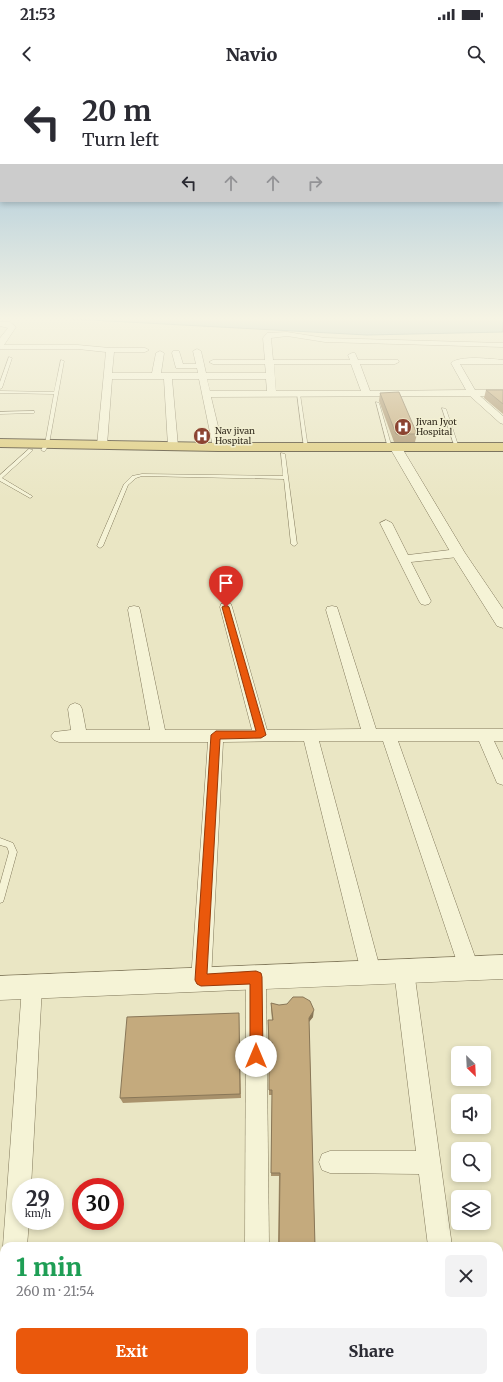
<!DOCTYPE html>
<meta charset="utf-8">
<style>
:root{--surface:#fff;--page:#f2f2f3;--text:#2b2b33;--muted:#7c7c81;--accent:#ea580c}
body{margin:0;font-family:Merriweather,serif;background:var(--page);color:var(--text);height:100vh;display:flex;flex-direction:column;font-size:15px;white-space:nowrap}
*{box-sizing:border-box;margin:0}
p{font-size:13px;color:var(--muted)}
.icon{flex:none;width:22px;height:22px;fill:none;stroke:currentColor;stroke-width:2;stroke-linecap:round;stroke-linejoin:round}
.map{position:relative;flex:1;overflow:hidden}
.panel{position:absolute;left:0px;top:1162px;width:503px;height:140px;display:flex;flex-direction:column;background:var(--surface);border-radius:12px 12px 0 0;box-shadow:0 2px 6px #0003}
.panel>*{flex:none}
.hud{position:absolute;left:0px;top:0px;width:503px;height:122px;box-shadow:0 2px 6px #0003;background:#fff;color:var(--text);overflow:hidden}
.needle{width:26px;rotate:156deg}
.tools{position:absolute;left:451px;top:966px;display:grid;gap:8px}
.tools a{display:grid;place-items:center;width:40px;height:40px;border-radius:6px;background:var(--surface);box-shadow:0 2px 6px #0003;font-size:20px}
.speed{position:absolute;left:12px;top:1098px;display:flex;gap:8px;font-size:20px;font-weight:700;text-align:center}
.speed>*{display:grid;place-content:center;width:52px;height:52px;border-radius:50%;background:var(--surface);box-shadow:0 2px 6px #0003;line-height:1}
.speed small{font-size:10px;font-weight:400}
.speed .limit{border:6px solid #d22;background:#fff;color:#111}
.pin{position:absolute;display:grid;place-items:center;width:34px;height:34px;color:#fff;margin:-41px -17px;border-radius:50% 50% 50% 0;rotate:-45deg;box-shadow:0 0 4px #0007}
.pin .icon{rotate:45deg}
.me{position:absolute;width:44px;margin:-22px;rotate:0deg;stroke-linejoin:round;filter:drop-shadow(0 0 3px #0008)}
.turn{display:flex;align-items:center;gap:14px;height:84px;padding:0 16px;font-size:18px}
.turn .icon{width:52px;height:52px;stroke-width:2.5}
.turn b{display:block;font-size:28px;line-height:34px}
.lanes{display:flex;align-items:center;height:38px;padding:0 16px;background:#0003;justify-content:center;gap:20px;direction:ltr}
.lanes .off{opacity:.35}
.round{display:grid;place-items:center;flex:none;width:42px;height:42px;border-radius:6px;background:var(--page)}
.head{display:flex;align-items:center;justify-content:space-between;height:68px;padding:0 16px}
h1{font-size:24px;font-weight:800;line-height:30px;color:#1e9e55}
.action{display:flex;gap:8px;margin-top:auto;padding:8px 16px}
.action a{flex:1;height:46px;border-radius:6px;background:var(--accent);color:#fff;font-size:16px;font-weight:800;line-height:46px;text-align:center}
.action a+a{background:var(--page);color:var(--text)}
.status{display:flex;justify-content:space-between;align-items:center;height:28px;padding:0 20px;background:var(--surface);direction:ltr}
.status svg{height:11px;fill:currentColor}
header{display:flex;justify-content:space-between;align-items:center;height:52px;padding:0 16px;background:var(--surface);font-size:18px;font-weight:800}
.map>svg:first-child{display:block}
.water{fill:#a5bdbb;stroke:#6d8a89}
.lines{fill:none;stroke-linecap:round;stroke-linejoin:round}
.service-casing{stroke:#82795c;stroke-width:1}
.minor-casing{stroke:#82795c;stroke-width:1}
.tertiary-casing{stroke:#82795c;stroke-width:1}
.trunk-casing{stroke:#504630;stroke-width:2}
.service{fill:#f5f3d6;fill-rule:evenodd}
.minor{fill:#f5f3d6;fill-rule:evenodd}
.tertiary{fill:#f5f3d6;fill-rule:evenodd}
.trunk{fill:#decc7e;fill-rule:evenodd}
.wall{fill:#a9926c}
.shaded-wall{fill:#897758}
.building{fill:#c4aa7d;stroke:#897758}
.route{fill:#ea580c;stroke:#983908}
.labels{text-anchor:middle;stroke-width:3;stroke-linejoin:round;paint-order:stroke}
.far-poi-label{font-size:9px;fill:#342d1f;stroke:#f2efd2;text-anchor:start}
</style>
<div class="status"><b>21:53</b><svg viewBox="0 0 49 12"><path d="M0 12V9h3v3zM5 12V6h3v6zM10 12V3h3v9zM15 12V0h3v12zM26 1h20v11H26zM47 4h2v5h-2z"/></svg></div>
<header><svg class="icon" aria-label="back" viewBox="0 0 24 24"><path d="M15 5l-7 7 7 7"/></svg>Navio<svg class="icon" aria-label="search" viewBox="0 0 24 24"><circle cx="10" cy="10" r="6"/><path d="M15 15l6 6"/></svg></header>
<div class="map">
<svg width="503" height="1302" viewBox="0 0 503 1302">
<rect width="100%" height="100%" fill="#eae6c4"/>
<polygon class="water" points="35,237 503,237 503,252 367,255"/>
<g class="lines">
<defs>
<g id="service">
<polygon points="9,277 12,278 2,308 0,309 0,302"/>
<polygon points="61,280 64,281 49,364 45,371 43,371 41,370 45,364 54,314 0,313 0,311 54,312"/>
<polygon points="297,313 300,314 308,368 306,369 304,368"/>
<polygon points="376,322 379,323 392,368 392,369 388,368"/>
<polygon points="442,328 446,329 459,368 459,369 455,368"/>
<polygon points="34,331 34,333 32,333 0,334 0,332"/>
<polygon points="29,369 33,370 2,398 32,416 32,417 30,418 0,401 0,395"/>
<polygon points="281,373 285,374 297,464 296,465 294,466 291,464 284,399 142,396 136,398 128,405 103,466 100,468 97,466 124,404 132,396 142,394 283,396"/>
<polygon points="0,758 13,763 17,772 4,819 3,822 0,823 0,804 9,772 7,767 0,765"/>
</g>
<g id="minor">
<path d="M0 242H10L16 247 4 265H78L110 268H145L149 270 145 272H114L112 293H152L156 273 160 271 164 273 161 293H198L197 288H176L172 273 173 271H179L183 284H196L193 271 197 269 201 271 206 293H266L265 284H213L209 282 213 280H265L263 258 267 253 287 252 325 258 503 263V267L325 262 287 256 271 258 273 280H350L348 275 352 273H355L358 280H398L399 282 395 284H360L370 311 466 310 451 283C460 275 491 279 503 280V284H460L475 310H503V316H480L503 336V344L500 343 470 316 211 317 223 367 218 370 213 367 199 299H172L178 366 173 369 168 366 164 299H112L107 365 102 368 97 365 106 272 78 269H0V258L8 248 0 246ZM274 284H351L361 311H276ZM207 299H266L267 311H210Z"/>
<polygon points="386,440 392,443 408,475 458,469 462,470 464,473 462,476 458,477 411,482 431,521 429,524 425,525 421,524 419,521 380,443"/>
<polygon points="226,523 231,524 232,527 267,650 361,649 326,530 327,527 332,526 337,527 338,530 376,649 503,649 503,661 494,661 503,680 503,705 497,703 479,661 398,661 479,888 476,895 469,898 462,895 459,888 383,661 319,661 381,892 378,899 371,902 364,899 361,892 304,661 223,662 211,900 208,907 201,910 194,907 191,900 208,662 59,662 54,660 51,656 54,652 71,650 68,629 70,625 75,623 80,625 82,629 86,650 150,650 128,530 129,527 134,526 139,527 140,530 165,650 252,650 220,527 221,524"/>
<polygon points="404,881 411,884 414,891 452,1166 428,1166 419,1094 330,1093 322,1090 319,1082 322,1074 330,1071 416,1071 394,891 397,884"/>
<polygon points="256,887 263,890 266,897 269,1166 245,1166 246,897 249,890"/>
<polygon points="32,897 39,900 42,907 31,1107 21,1107 21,1141 29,1141 27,1166 4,1166 4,1169 3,1166 22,907 25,900"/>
<rect x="499" y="1229" width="4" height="26"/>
<polygon points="4,1285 4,1298 19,1298 18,1302 0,1302 0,1287"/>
<rect x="244" y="1298" width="26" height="4"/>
<polygon points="444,1298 470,1298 471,1302 445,1302"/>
</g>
<g id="tertiary">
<polygon points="396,364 400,365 402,368 465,473 503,529 503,548 497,546 451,473 390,368 392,365"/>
<polygon points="503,875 503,899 0,920 0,896"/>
</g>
<polygon id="trunk" points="0,359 218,363 503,363 503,371 218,371 0,367"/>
</defs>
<use href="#service" class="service-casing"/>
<use href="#minor" class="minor-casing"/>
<use href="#tertiary" class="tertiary-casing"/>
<use href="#trunk" class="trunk-casing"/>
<use href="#service" class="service"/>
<use href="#minor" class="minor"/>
<use href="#tertiary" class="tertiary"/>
<use href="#trunk" class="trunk"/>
</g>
<g class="wall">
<polygon points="486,310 503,310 503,334 484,318"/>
<polygon points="380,313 417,354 415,362 394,362 379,321"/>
<polygon points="271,923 313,937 309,942 315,1166 278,1166 279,1096 271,1096 272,1015 269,1015 269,987 272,987 272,968 268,968 268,940 272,940 271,929"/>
<polygon points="239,933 241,1018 123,1023 120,1018"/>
</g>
<polygon class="shaded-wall" points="314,930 313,937 307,944 309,938"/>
<g class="building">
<polygon points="486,310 503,310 503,324"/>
<polygon points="399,312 417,354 396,354 380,313"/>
<polygon points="293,917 303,917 310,921 314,930 309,938 315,1166 279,1166 280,1093 271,1093 272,1010 269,1010 269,987 272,987 272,962 269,962 268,940 273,940 271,923 279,925 287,924"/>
<polygon points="239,933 240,1014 120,1018 127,937"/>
</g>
<linearGradient id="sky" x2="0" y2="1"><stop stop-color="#8db8d6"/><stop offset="0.57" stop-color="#f6f4e4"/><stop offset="1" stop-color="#f6f4e4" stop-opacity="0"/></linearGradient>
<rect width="503" height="419" fill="url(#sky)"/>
<polygon class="route" points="226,525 229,527 266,655 261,658 220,659 207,894 256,891 261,893 262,897 263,976 261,981 256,983 252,981 250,976 250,904 201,906 197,904 195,900 211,655 216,651 256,651 222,527"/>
<defs>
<symbol id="hospital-disc" viewBox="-11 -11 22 22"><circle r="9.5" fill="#8c4432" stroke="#f2efd2"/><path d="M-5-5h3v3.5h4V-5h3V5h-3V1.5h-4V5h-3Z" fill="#fff"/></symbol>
</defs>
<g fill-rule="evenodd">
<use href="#hospital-disc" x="393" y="337" width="20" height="20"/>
<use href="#hospital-disc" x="192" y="346" width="20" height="20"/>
</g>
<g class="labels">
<g class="far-poi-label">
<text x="416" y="345">Jivan Jyot<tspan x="416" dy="10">Hospital</tspan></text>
<text x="215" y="354">Nav jivan<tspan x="215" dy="10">Hospital</tspan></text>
</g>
</g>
</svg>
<div class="tools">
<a><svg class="needle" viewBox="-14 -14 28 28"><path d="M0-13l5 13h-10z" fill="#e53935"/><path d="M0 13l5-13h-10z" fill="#7c7c81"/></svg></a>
<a><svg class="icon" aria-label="sound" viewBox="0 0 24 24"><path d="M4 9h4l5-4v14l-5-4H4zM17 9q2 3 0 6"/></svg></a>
<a><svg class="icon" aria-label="search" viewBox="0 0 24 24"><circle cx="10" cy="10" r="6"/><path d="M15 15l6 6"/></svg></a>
<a><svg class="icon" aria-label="layers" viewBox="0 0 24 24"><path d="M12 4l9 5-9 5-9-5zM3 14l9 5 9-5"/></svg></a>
</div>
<div class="speed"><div>29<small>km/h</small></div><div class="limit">30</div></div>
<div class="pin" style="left:226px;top:527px;background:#d93025"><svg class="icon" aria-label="arrive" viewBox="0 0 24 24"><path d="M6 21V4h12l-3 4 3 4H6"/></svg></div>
<svg class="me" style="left:256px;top:976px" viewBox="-20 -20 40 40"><circle r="19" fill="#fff"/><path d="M0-13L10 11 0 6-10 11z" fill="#ea580c"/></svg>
<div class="hud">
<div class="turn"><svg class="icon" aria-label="left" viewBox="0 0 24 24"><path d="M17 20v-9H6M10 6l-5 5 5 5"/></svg><div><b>20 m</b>Turn left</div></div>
<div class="lanes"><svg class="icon" aria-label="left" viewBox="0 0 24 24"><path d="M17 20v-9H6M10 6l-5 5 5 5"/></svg><svg class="icon off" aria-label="ahead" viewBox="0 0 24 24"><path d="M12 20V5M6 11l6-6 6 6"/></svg><svg class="icon off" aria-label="ahead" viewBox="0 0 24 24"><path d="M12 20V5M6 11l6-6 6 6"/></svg><svg class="icon off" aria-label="right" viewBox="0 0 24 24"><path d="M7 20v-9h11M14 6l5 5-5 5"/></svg></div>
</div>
<section class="panel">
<div class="head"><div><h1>1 min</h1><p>260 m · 21:54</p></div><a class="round"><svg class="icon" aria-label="close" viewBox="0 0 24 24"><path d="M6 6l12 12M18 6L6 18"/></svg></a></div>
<div class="action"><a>Exit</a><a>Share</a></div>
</section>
</div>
